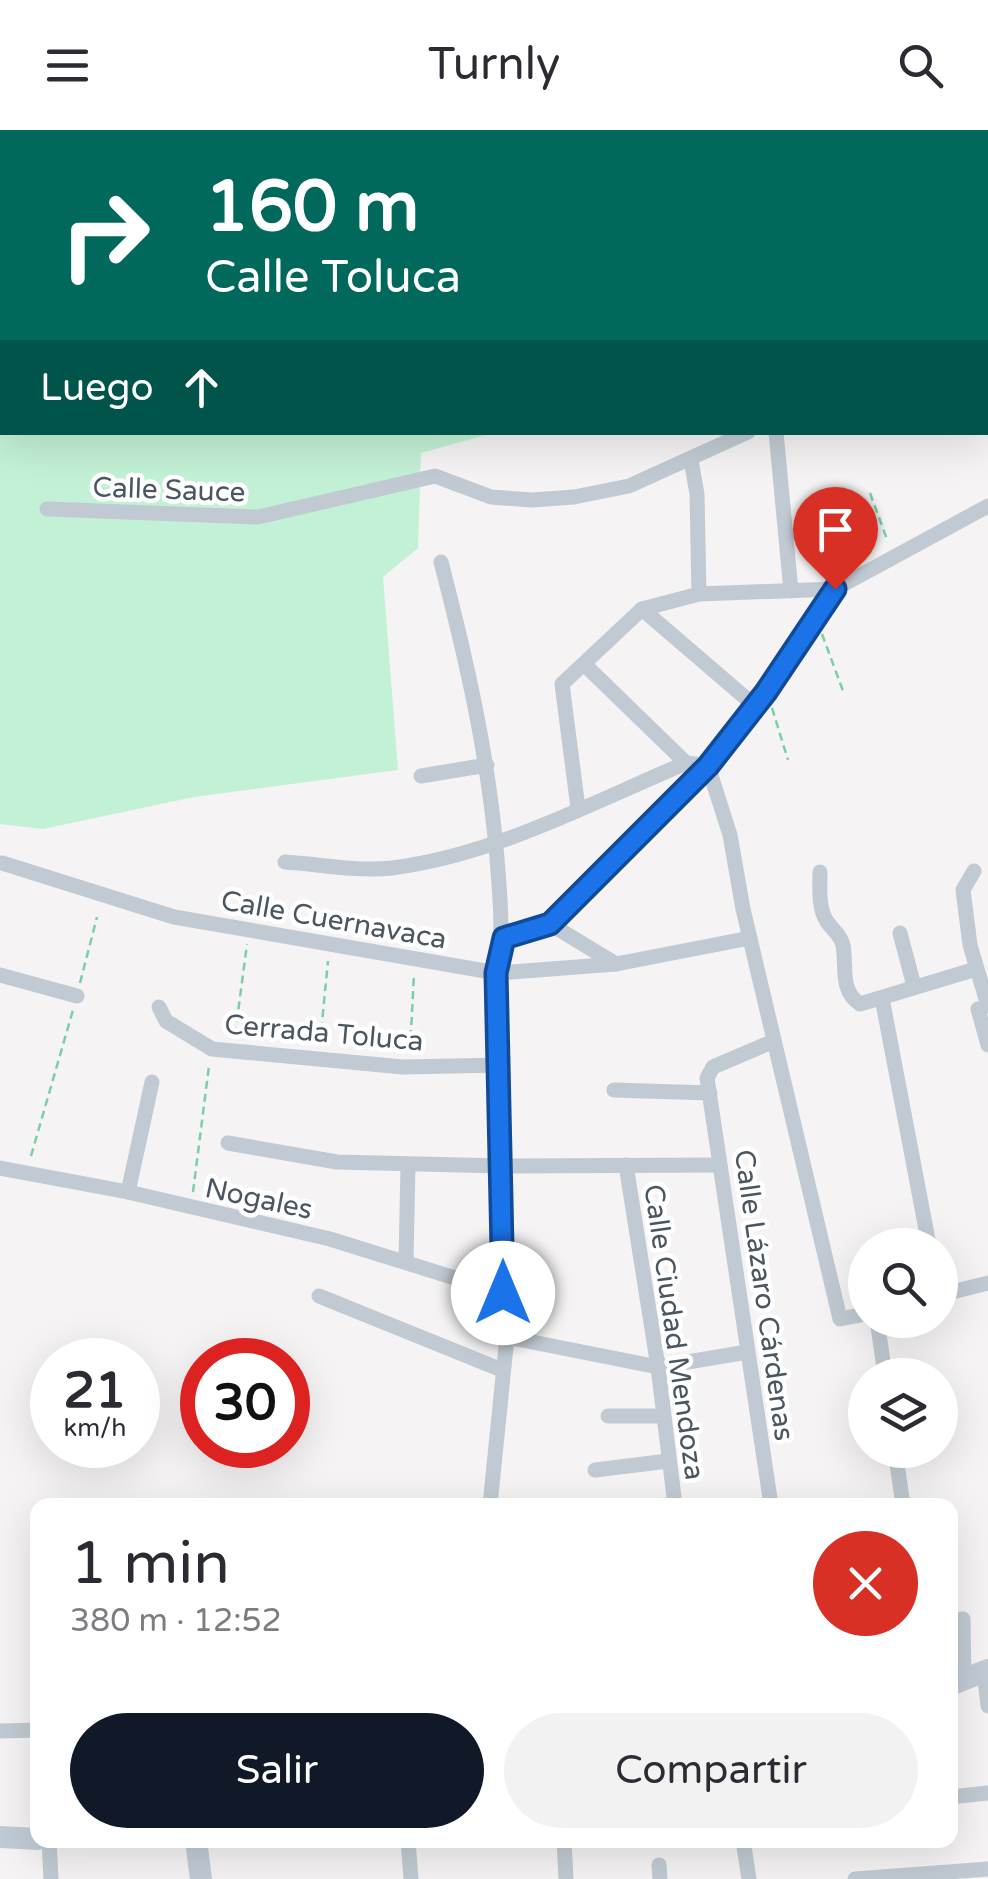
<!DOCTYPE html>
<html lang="es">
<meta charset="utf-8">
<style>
:root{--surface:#fff;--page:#f2f2f3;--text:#2b2b33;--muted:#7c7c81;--accent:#111827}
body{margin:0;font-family:"Varela Round",sans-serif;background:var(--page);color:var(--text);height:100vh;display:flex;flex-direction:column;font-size:38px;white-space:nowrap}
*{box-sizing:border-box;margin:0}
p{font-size:32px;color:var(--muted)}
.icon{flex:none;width:55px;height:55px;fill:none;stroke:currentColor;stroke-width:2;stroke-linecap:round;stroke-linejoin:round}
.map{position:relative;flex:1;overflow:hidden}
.panel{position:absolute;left:30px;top:1368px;width:928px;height:350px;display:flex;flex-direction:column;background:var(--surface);border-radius:20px;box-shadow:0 10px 40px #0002}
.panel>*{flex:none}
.hud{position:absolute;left:0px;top:0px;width:990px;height:305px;box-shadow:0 10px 40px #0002;background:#00695c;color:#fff;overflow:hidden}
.buttons{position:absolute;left:848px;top:1098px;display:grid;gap:20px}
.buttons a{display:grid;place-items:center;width:110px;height:110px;border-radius:50%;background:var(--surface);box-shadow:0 10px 40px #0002;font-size:50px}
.speed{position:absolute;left:30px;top:1208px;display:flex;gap:20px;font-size:50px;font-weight:700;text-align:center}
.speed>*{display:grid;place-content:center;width:130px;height:130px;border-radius:50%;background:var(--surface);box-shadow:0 10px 40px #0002;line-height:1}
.speed small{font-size:25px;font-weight:400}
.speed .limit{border:15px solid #d22;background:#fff;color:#111}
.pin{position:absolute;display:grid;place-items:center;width:85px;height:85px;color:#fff;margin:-102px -42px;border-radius:50% 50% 50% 0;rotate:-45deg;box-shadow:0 0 10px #0007}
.pin .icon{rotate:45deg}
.me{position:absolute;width:110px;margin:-55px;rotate:0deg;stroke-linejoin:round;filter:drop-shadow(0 0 8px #0008)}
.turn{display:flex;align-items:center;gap:35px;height:210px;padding:0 40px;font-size:45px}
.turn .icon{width:130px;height:130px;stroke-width:2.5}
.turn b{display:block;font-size:70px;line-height:85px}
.then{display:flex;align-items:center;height:95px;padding:0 40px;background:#0003;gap:20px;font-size:38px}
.round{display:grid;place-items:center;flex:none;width:105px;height:105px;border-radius:52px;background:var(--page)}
.overview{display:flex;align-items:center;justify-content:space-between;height:170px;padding:0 40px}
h1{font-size:60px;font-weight:600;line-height:75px}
.cta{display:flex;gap:20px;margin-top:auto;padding:20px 40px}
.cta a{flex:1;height:115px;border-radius:60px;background:var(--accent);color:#fff;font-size:40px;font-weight:600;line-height:115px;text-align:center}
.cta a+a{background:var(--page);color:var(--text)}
header{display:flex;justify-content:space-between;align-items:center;height:130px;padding:0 40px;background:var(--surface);font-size:45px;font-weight:600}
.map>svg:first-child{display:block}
.green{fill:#c3f1d5}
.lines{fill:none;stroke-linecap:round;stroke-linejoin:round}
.path{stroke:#7ad0a6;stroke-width:2.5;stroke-dasharray:8 5;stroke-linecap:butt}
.street{stroke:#c1cad2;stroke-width:15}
.secondary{stroke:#c1cbd6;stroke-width:22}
.route-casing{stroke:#114b97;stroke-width:25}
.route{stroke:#1a73e8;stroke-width:18}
.labels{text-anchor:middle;stroke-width:9;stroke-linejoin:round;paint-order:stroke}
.street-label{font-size:28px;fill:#4a5661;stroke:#fff}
</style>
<header><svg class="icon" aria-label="menu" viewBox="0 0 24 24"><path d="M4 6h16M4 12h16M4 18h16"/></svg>Turnly<svg class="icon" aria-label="search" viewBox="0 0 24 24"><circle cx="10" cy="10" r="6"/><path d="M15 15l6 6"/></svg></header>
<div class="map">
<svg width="988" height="1749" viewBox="0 0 988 1749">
<rect width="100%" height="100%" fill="#f5f3f3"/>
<polygon class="green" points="0,0 988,0 988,159 988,2 2,2 2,302 493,303 421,323 418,418 383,447 398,640 194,667 43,699 0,694"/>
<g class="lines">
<g class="path">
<polyline points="870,363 888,412"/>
<polyline points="822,504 843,561"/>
<polyline points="772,578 788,630"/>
<polyline points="80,853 97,787"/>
<polyline points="235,905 247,814"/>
<polyline points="320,913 328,831"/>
<polyline points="410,921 414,844"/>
<polyline points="31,1026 73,880"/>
<polyline points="193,1062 209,936"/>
</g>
<g class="street">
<polyline points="776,302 791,461"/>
<polyline points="691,330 697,364 699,464"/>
<polyline points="47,379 258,387 435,346 491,367 532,370 574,367 629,356 748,302"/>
<path d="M441 432C467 532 488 624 497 728 500 768 504 804 497 843L503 1163 507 1207 490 1375"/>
<polyline points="642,479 755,576"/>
<polyline points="585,535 686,633"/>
<polyline points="708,636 730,705 743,779 840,1189 865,1184"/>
<polyline points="421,646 487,635"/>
<polyline points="578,678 562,554 642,479 699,464 835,459 988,376"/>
<path d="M285 732C319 734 358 742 392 738 495 725 591 673 686 633L708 636"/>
<polyline points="2,733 174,787 497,843 616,834 750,808"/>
<polyline points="974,741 963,760 970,815 988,876"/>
<path d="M820 742C820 757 818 776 826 790 831 799 840 803 843 815 847 836 839 860 860 874L976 839"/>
<polyline points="550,794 708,636 767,562 835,459"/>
<polyline points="900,803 914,856"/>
<polyline points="503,808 550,794 616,834"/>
<polyline points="0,845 77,866"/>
<polyline points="882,868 929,1115"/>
<polyline points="159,877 166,891 212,919 403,937 500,935"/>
<polyline points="978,879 988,915"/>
<polyline points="614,960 710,963"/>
<polyline points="228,1013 337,1032 502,1036 720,1035"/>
<polyline points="626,1035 658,1237 675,1375"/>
<polyline points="0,1038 128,1062 330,1109 503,1163"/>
<polyline points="128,1062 152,952"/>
<polyline points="406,1132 408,1035"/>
<polyline points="940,1165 988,1153"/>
<polyline points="319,1166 502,1240"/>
<polyline points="877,1190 885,1245"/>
<polyline points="507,1207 658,1237 747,1222"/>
<polyline points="608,1286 662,1286"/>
<polyline points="895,1320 903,1375"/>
<polyline points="595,1340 668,1331"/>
<polyline points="771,1375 707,948 713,937 774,911"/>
<polyline points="950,1491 963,1489 964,1550"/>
<polyline points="984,1541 988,1576"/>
<polyline points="0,1601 38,1600"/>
<polyline points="950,1667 988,1663"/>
<polyline points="49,1710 51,1749"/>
<polyline points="408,1710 411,1749"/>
<polyline points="564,1710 566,1749"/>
<polyline points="743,1710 749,1749"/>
<polyline points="659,1735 660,1749"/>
<polyline points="855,1749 988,1739"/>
</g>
<g class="secondary">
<polyline points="950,1555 988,1540"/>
<polyline points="0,1707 38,1709"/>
<polyline points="196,1710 201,1749"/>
</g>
</g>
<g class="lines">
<defs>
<polyline id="route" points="503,1163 496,843 504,808 550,794 708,636 766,562 835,459"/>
</defs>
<use href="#route" class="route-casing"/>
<use href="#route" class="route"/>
</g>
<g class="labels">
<g class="street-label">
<text transform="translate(169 359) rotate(2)" y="10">Calle Sauce</text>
<text transform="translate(334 789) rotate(10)" y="10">Calle Cuernavaca</text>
<text transform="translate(324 902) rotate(5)" y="10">Cerrada Toluca</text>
<text transform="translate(259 1068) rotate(12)" y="10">Nogales</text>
<text transform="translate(765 1165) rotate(82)" y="10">Calle Lázaro Cárdenas</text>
<text transform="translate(675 1202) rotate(82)" y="10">Calle Ciudad Mendoza</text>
</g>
</g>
</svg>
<div class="buttons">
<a><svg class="icon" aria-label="search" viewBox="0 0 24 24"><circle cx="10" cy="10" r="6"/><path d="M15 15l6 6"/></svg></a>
<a><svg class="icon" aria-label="layers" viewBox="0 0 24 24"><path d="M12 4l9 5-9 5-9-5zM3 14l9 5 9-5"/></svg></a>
</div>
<div class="speed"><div>21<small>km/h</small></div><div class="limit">30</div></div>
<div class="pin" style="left:835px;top:459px;background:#d93025"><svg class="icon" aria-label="arrive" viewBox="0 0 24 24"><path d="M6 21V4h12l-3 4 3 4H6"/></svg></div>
<svg class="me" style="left:503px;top:1163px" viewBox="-20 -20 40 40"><circle r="19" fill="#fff"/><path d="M0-13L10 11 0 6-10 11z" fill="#1a73e8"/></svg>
<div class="hud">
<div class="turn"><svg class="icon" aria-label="right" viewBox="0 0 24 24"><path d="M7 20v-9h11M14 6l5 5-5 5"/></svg><div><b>160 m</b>Calle Toluca</div></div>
<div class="then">Luego<svg class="icon" aria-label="ahead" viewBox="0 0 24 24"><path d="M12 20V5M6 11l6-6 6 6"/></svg></div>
</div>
<section class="panel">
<div class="overview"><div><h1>1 min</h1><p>380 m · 12:52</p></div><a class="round" style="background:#d93025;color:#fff"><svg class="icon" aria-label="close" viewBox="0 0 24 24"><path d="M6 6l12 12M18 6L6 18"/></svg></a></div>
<div class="cta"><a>Salir</a><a>Compartir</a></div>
</section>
</div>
